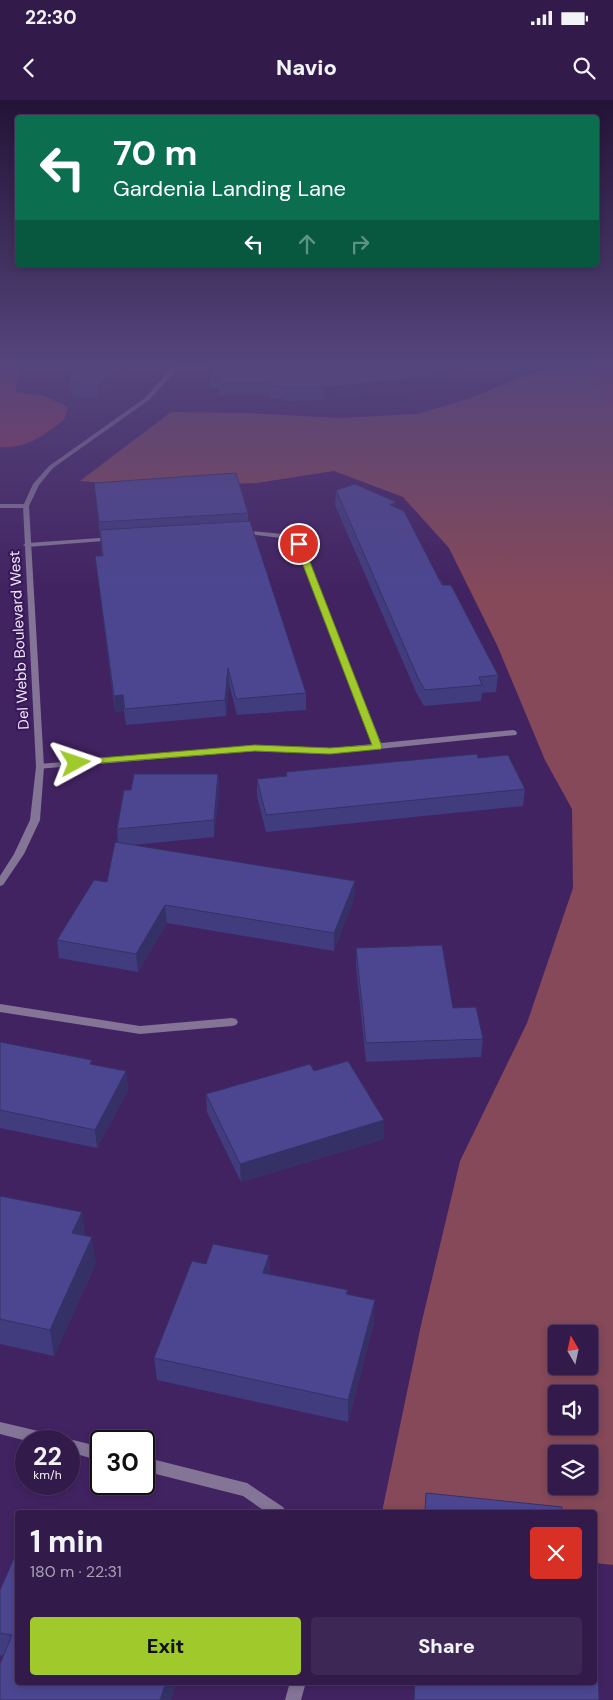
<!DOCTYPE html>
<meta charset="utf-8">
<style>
:root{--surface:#321a4a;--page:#3d2754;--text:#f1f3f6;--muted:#a8a1b5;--line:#4d3862;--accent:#a0c92b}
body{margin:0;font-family:"DM Sans",sans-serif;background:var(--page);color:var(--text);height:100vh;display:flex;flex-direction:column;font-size:19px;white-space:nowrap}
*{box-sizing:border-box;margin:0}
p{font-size:16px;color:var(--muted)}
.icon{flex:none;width:28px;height:28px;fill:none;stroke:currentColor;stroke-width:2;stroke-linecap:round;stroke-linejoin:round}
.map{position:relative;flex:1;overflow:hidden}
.panel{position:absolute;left:15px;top:1410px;width:582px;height:175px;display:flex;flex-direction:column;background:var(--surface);border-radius:5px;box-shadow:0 2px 8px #0003,0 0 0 1px var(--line)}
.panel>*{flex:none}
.top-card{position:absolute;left:15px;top:15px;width:584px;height:152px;border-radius:5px;box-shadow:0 2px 8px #0003,0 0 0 1px var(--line);background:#0b6e4f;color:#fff;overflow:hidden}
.needle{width:32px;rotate:351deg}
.fabs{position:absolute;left:548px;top:1225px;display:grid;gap:10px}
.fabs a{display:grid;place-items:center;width:50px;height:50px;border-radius:5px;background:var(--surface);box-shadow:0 2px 8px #0003,0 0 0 1px var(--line);font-size:25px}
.speed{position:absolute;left:15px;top:1330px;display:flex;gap:10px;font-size:25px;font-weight:700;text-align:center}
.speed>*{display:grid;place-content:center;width:65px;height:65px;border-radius:50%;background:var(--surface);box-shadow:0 2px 8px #0003,0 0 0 1px var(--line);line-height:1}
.speed small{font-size:12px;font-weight:400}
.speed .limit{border:2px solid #111;border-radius:8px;background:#fff;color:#111}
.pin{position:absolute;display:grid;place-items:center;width:42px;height:42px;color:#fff;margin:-21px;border:2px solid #fff;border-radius:50%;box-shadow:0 1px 5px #0007}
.me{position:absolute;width:55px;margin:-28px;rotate:85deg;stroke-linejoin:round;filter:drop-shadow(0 0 4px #0008)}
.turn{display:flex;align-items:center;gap:18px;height:105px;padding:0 15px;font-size:22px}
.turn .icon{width:65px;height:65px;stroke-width:2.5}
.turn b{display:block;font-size:35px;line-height:42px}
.lanes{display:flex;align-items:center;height:48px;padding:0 15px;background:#0003;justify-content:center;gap:25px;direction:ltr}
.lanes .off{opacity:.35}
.round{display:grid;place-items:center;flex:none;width:52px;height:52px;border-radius:5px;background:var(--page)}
.overview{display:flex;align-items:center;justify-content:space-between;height:85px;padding:0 15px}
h1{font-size:30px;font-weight:800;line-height:38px}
.primary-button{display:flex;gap:10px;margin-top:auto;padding:10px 15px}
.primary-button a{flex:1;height:58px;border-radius:5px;background:var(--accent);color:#111;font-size:20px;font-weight:800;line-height:58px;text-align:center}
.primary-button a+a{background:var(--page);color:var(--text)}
.status{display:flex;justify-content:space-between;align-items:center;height:35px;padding:0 25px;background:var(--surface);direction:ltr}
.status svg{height:14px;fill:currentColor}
header{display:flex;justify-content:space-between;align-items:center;height:65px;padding:0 15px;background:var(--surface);font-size:22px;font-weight:800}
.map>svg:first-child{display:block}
.green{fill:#854959;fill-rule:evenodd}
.forest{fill:#923b55}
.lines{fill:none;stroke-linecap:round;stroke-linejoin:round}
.minor{fill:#847597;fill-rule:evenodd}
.tertiary{fill:#847597;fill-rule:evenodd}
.wall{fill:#413c7d}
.shaded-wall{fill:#353166}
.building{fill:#4c4691;stroke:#353166}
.route{fill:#a0c92b;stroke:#68831c}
.labels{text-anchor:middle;stroke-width:4.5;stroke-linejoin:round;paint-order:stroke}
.far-street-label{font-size:15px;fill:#efe6fd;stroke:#381856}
</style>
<div class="status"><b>22:30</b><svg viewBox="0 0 49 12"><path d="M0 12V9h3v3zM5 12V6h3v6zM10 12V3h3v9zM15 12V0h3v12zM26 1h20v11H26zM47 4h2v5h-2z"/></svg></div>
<header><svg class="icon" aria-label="back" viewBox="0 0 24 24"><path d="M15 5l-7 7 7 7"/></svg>Navio<svg class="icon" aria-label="search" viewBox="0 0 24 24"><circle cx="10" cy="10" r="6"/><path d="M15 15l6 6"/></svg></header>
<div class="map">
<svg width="613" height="1600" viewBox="0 0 613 1600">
<rect width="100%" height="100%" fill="#422362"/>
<path class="green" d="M563 266H581L613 305V1465L595 1463V1412H382L421 1225 460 1061 527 923 573 788 572 709 545 660 497 545 449 448 403 397 334 371 257 383 153 387 80 381 171 312 247 313 340 318 418 314 476 296 524 276ZM556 1234H589V1266H556ZM556 1294H589V1326H556ZM556 1354H589V1386H556Z"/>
<g class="forest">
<path d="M0 266H18L19 277 15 292 44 296 68 307 64 320C43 335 28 349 0 347Z"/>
<polygon points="581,266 613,266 613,305"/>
</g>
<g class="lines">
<g class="minor">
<polygon points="175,266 225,266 227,267 224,269 177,269 175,268"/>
<polygon points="0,404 26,404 29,406 26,408 0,408"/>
<polygon points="240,430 283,434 302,444 381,643 513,630 516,631 517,633 516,635 330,654 255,651 37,669 36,667 40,664 255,645 330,648 373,644 296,445 281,438 238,433 238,431"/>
<polygon points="114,437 116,438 116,440 27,447 23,445 27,443"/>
<polygon points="0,904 140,926 232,918 236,919 238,922 236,925 232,926 140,934 0,912"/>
<polygon points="0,1322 51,1334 56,1336 58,1341 27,1341 0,1334"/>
<polygon points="69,1339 101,1347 101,1361 69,1352 69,1341 64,1341"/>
<polygon points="144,1357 247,1383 283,1407 286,1412 266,1412 243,1396 144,1371"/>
<polygon points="290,1582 306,1582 301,1600 285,1600"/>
</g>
<polygon class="tertiary" points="174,266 180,266 149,300 53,368 39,385 29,406 44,667 40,720 24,754 3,785 0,786 0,776 14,754 30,720 36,667 23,406 33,384 49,366 145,298"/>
</g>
<g class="wall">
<polygon points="212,266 506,266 445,279 445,284 409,292 324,300 284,301 283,298 270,299 270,295 219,295 218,287 211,287 210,275"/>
<polygon points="133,269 98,298 71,296 70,283"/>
<polygon points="94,383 248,413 248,421 306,593 306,610 237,615 229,584 226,616 126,625 124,611 115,612 95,456 102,456"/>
<polygon points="336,390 396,407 498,575 496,592 482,593 481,601 424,606 417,594 335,405"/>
<polygon points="478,658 525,689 523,706 266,732 257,696 257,679 286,676 286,672"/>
<polygon points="218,674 219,691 214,737 132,745 355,781 354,799 334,851 167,823 138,872 59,858 57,840 107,782 118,743 117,729 131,690"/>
<polygon points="356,848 453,908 483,939 481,957 366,962 356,866"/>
<polygon points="0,942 93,965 126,971 128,990 97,1048 0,1028"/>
<polygon points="314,971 384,1020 384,1039 241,1082 207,1012 206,994"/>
<polygon points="0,1096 85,1136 96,1163 54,1256 0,1244"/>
<polygon points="269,1155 270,1175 348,1190 347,1195 374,1222 348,1322 157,1280 154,1258 206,1164"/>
<polygon points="18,1449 18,1582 176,1582 171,1600 0,1600 3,1556 0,1555 0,1490"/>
</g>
<g class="shaded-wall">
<polygon points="121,266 133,266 133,269 98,298 97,286"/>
<polygon points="451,266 506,266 445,279 445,284 409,292 324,300 324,287"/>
<polygon points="396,402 395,417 390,405"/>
<polygon points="228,568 229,584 226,616 225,600"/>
<polygon points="123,595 124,611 115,612 114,596"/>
<polygon points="218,674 219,691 214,737 214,720"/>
<polygon points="355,781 354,799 334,851 334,833"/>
<polygon points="165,805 167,823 138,872 136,854"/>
<polygon points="126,971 128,990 97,1048 95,1030"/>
<polygon points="384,1020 384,1039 241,1082 240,1064"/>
<polygon points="82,1112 86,1138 72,1133"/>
<polygon points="92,1137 96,1163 54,1256 50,1230"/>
<polygon points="269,1155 270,1177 263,1173"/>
<polygon points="375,1200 374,1222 348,1322 348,1300"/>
<polygon points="166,1582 176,1582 171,1600 160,1600"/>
</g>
<g class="building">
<polygon points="73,266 121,266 97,286 70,283"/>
<polygon points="212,266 451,266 439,268 446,272 409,279 324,287 284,288 283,286 270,286 270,283 218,283 220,275 210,275"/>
<polygon points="236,373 248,413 99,422 94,383"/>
<polygon points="355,384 396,402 390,405 404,411 442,485 451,485 498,575 479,577 482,585 425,590 418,578 336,390"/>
<polygon points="250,421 306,593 236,599 228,568 225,600 125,609 123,595 114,596 95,456 103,456 100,430"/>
<polygon points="477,654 478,658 508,655 525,689 266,715 257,679 287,676 286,672"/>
<polygon points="134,674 218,674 214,720 117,729 124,690 131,690"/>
<polygon points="115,742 355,781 334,833 165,805 136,854 57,840 94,780 107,782"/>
<polygon points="442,845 453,908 476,907 483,939 366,943 356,848"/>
<polygon points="0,942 92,960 90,964 126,971 95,1030 0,1010"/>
<polygon points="348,961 384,1020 240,1064 206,994 310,964 314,971"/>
<polygon points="0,1096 82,1112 72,1133 92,1137 50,1230 0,1219"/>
<polygon points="213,1144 269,1155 263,1173 348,1190 346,1194 375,1200 348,1300 154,1258 192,1161 206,1164"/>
<polygon points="426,1393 562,1407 562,1412 425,1412"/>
<polygon points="18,1449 18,1582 166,1582 160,1600 0,1600 0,1564 12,1535 0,1533 0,1490"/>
<polygon points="595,1493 599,1600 414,1600 415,1582 595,1582"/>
</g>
<linearGradient id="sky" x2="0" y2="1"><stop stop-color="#241336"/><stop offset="0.54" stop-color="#54457c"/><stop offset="1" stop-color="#54457c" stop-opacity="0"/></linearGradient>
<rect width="613" height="490" fill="url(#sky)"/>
<polygon class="route" points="296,442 303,444 382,647 381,649 330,654 255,651 73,665 71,663 76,660 255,645 330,648 372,645 295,444"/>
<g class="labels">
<g class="far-street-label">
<text transform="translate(19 540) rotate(-93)" y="5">Del Webb Boulevard West</text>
</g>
</g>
</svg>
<div class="fabs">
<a><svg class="needle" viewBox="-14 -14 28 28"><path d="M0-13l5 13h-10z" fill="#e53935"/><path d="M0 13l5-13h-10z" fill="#a8a1b5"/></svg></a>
<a><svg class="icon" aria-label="sound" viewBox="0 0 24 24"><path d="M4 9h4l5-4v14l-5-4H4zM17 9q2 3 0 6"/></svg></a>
<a><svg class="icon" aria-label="layers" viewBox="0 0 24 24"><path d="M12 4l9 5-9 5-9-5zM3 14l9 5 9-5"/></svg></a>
</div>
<div class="speed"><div>22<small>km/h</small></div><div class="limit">30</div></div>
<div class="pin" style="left:299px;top:444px;background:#d93025"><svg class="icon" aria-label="arrive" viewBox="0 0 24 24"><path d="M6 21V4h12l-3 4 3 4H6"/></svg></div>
<svg class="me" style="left:76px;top:663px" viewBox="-20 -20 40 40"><path d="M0-17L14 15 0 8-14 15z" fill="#a0c92b" stroke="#fff" stroke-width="4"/></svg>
<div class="top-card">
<div class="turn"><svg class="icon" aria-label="left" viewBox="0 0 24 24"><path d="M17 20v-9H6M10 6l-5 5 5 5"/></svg><div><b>70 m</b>Gardenia Landing Lane</div></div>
<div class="lanes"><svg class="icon" aria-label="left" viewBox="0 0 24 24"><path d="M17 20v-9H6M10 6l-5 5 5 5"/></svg><svg class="icon off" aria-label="ahead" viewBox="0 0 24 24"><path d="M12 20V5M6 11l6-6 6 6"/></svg><svg class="icon off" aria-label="right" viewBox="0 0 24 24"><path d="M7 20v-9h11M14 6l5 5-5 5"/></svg></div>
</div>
<section class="panel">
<div class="overview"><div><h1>1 min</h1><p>180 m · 22:31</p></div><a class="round" style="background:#d93025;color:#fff"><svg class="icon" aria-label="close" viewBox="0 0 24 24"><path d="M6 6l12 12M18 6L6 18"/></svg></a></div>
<div class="primary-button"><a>Exit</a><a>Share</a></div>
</section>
</div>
